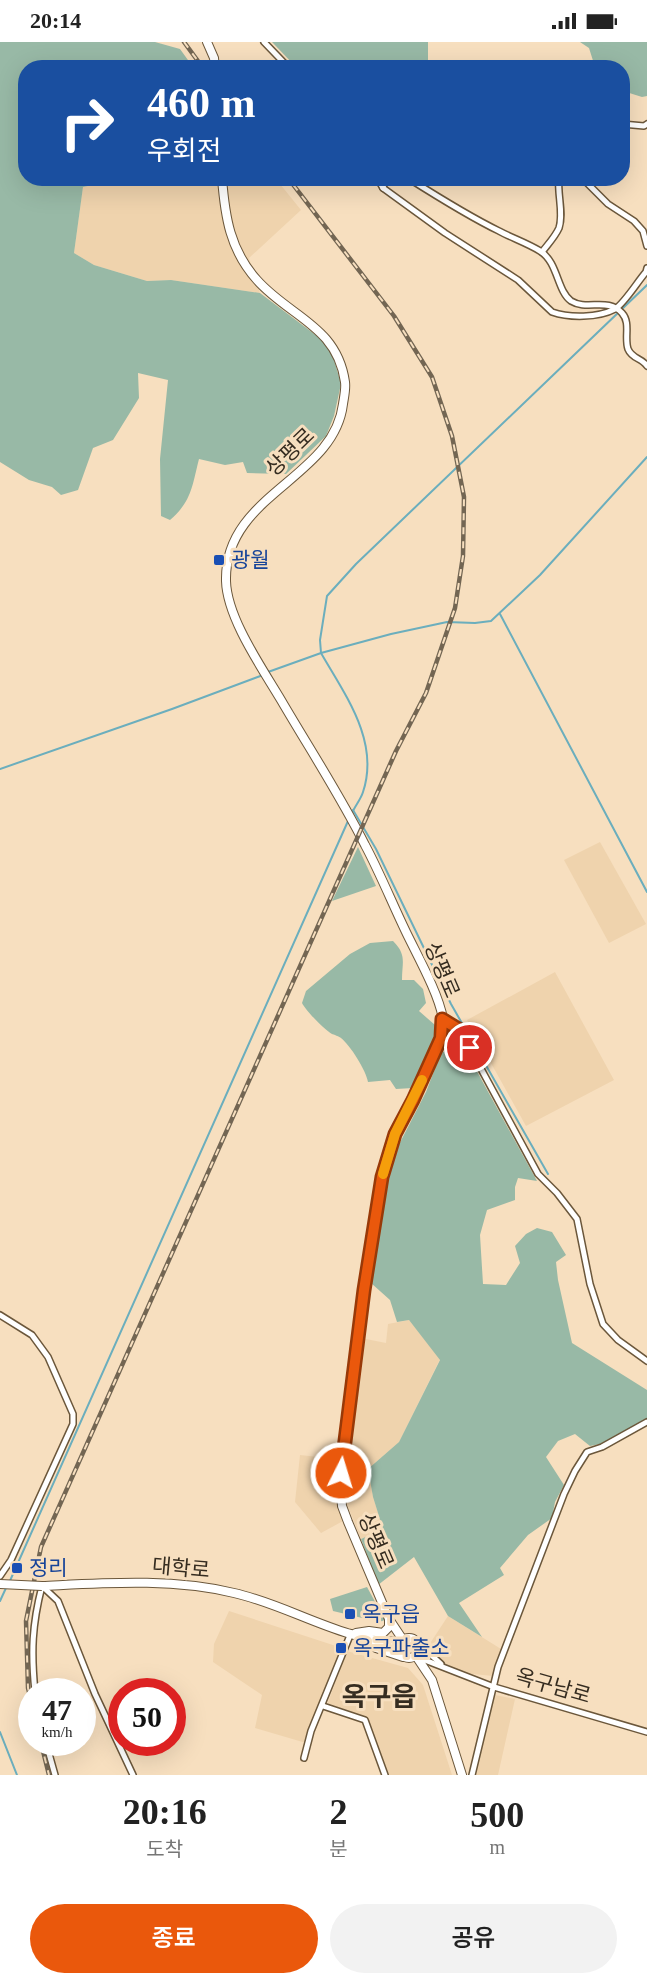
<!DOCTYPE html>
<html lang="ko">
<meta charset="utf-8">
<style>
:root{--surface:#fff;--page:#f2f2f2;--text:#222;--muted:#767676;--accent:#ea580c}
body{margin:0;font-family:"Times New Roman","Noto Sans KR",serif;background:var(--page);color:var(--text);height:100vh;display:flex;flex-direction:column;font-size:22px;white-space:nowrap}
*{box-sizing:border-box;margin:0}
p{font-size:20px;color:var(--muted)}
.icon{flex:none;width:33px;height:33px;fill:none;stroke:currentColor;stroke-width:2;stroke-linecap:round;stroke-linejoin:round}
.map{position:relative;height:1733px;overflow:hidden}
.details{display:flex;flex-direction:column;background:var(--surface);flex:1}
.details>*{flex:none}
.top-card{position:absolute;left:18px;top:18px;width:612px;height:126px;border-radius:24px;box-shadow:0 6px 24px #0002;background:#1a4fa0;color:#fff;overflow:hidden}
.speed{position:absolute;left:18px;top:1636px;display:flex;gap:12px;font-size:30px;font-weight:700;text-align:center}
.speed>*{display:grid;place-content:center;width:78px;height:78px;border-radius:50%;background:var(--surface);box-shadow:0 6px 24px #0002;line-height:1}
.speed small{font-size:15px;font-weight:400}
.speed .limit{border:9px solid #d22;background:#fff;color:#111}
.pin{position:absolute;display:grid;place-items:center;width:51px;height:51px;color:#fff;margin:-26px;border:3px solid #fff;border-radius:50%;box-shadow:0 2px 6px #0007}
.me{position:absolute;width:66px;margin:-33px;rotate:5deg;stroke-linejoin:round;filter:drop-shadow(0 0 4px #0008)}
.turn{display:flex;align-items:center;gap:21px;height:126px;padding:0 30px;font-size:27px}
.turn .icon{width:78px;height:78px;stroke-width:2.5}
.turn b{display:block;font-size:42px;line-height:51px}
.eta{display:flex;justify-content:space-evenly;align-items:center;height:102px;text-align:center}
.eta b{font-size:36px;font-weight:600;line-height:42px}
.primary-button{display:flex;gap:12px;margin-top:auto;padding:12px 30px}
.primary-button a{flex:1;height:69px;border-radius:36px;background:var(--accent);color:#fff;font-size:24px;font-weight:600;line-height:69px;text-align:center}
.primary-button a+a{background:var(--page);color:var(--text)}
.status{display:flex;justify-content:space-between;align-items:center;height:42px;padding:0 30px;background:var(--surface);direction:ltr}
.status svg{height:16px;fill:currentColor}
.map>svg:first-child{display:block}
.built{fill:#efd3ad}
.green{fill:#98b9a6}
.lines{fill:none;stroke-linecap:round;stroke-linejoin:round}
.stream{stroke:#6baebd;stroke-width:2}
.street-casing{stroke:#6b573b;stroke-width:8}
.secondary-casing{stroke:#6b573b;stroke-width:10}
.street{stroke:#fff;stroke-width:5}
.secondary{stroke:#fff;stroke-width:8}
.rail-casing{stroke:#736653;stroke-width:4.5}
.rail{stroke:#f7dfbf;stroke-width:2;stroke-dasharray:7;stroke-linecap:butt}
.secondary-bridge-casing{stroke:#6b573b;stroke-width:10;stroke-linecap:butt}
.secondary-bridge{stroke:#fff;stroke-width:8}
.route-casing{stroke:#983908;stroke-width:15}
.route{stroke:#ea580c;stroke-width:10}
.slow{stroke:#f59e0b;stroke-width:10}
.transit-dot{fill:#1a4fb4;stroke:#f7dfbf;stroke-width:2}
.labels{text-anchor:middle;stroke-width:6;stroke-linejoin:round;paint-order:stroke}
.street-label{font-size:21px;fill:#352c20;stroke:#f7dfbf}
.transit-label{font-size:21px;fill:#164399;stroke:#f7dfbf;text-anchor:start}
.district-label{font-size:27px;font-weight:bold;fill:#352c20;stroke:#f7dfbf}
</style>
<div class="status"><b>20:14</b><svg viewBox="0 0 49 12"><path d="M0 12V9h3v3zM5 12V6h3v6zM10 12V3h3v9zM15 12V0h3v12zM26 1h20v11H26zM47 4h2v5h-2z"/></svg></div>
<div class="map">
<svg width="647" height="1733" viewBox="0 0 647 1733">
<rect width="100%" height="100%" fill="#f7dfbf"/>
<g class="built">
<polygon points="123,137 276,137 301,168 249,216 260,251 171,238 147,239 94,223 74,211 83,145"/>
<polygon points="600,800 646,882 609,901 564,818"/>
<polygon points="555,930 614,1038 526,1084 467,978"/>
<polygon points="409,1278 440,1317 399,1400 368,1427 373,1455 383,1487 361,1497 343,1452 345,1416 361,1296 386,1301 388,1282"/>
<polygon points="300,1413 336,1417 337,1455 343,1479 321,1491 295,1460"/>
<polygon points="229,1569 342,1606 306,1701 255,1686 262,1653 213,1620 214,1602"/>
<polygon points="448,1574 501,1607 493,1634 463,1631 446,1622 427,1606"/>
<polygon points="347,1609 408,1626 423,1643 452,1733 389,1733 368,1677 327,1663"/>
<polygon points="495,1653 515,1657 498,1733 475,1733"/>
</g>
<g class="green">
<path d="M0 0H155L180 7 193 25 26 26V136L123 137 83 145 74 211 94 223 147 239 171 238 260 251 321 297 333 314 341 342 334 374 326 394 286 432 247 431 243 420 225 423 199 417C192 444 192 459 170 478L161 474 160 417 168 338 138 331 139 356 113 398 93 406 78 448 61 453 52 445 29 438 0 420Z"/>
<polygon points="272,0 428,0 428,25 296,25"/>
<polygon points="580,0 647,0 647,54 642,55 623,49 622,26 595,25 589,6"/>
<polygon points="358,805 376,844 332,859"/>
<path d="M393 899C407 913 402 920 402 938H414L423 947 426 961 419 969 435 983 434 996 413 1046 396 1047 390 1038 368 1040C366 1028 350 1003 341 996 340 995 333 992 332 992 324 987 306 969 302 961L306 949 350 912 370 901Z"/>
<polygon points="462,1002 537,1139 518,1136 515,1145 515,1158 487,1168 480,1193 483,1242 506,1243 520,1221 515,1204 526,1192 537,1186 552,1190 566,1213 556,1220 558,1238 572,1301 647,1348 647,1377 600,1402 590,1404 575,1392 558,1399 546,1415 564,1443 555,1460 552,1476 528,1493 500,1526 504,1533 459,1561 482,1595 448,1574 414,1515 378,1543 361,1497 383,1487 373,1455 368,1427 399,1400 440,1318 409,1278 397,1280 390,1258 371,1241 390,1120 426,1050 441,1011"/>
<polygon points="367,1545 385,1578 379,1580 333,1569 330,1557"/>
</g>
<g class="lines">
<g class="stream">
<polyline points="500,572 647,850"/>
<polyline points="268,630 321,611 391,592 447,580 475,581 491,579 540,533 647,415"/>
<polyline points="0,727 172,667 263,633"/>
<polyline points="353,768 376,807 451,962 548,1132"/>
<path d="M352 771C355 764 361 757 363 750 380 699 345 653 321 611L320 598 327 554 356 522 647 243"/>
<polyline points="9,1541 348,779"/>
<polyline points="0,1559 6,1546"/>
<polyline points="0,1690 17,1733"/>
</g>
<defs>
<g id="street">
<polyline points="264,0 289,26"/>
<polyline points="622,82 644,84 647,82"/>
<polyline points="377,136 383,146 385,136"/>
<path d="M408 136C438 155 468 174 499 189 512 196 527 201 540 209 558 220 557 249 571 259 587 269 608 255 622 271 631 281 624 295 628 307 632 317 642 316 647 324"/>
<polyline points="582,136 608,162 634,179 643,189 647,204"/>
<path d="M383 146 445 191 518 238 552 270C569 276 598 276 615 267 624 262 638 239 646 230L647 226"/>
<path d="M542 210C548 202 555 195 559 186 564 171 557 152 559 136"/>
<polyline points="443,977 460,988 538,1132 557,1151 577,1177 590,1242 603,1282 618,1298 647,1319"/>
<polyline points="0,1273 32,1293 48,1315 73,1372 73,1382 11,1518 0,1534"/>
<polyline points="418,1601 441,1622"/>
<polyline points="417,1615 494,1645 647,1690"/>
<path d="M35 1650C31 1610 32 1583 42 1544L58 1559 95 1652 133 1733"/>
<polyline points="323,1664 365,1678 385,1733"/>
<polyline points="46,1701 55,1733"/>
<polyline points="304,1716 311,1689 351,1591"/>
<polyline points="472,1733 498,1625 564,1452 575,1429 587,1410 602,1405 647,1380"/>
</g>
<g id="secondary">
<polyline points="207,0 214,16 215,26"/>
<path d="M222 136C225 175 230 208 257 238 290 275 337 284 345 340 346 347 344 355 343 362 334 437 224 452 226 539 227 576 262 626 281 658 309 706 340 753 365 803 380 831 392 861 406 890 417 913 439 952 443 977 446 1005 407 1064 395 1091 379 1129 376 1173 370 1213 358 1288 347 1363 340 1438L342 1464 348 1480 389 1577 403 1598"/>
<path d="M42 1544C106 1541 171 1536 234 1551 289 1563 343 1600 400 1600"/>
<polyline points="356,1591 369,1589 383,1591 389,1585 389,1577"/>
<polyline points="358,1595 376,1606 403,1615"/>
<circle cx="409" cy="1606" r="10"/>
<polyline points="416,1614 432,1638 462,1733"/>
</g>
</defs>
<use href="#street" class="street-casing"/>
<use href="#secondary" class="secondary-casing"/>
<use href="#street" class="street"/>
<use href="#secondary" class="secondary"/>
<defs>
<g id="rail">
<polyline points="184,0 203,26"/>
<polyline points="32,1662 28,1646 26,1579 41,1505 396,709 426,651 455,566 463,514 464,455 452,394 432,335 394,274 288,136"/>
<polyline points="41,1701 49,1733"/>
</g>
</defs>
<use href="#rail" class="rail-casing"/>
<use href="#rail" class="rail"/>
<defs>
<polyline id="secondary-bridge" points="0,1542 42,1544"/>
</defs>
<use href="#secondary-bridge" class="secondary-bridge-casing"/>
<use href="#secondary-bridge" class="secondary-bridge"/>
</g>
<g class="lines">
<defs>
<polyline id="route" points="341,1431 364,1248 382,1135 395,1092 413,1058 441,996 442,977 460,988 470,1006"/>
</defs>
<use href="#route" class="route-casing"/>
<use href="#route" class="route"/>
<polyline class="slow" points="383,1132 395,1092 422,1038"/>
</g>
<g class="transit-dot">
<rect x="213" y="512" width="12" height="12" rx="3"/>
<rect x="11" y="1520" width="12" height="12" rx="3"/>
<rect x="344" y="1566" width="12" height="12" rx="3"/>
<rect x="335" y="1600" width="12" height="12" rx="3"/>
</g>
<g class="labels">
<g class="street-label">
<text transform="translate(290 410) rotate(-44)" y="7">상평로</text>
<text transform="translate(442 928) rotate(67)" y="7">상평로</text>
<text transform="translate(376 1499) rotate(67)" y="7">상평로</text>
<text transform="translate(181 1526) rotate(5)" y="7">대학로</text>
<text transform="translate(553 1644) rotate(16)" y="7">옥구남로</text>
</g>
<g class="transit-label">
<text x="231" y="525">광월</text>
<text x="29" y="1533">정리</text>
<text x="362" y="1579">옥구읍</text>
<text x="353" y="1613">옥구파출소</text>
</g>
<g class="district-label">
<text x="379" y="1664">옥구읍</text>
</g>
</g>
</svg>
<div class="speed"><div>47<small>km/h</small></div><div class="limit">50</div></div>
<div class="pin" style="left:470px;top:1006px;background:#d93025"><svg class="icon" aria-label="arrive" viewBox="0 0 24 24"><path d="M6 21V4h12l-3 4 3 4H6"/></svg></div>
<svg class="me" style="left:341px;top:1431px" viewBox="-20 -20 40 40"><circle r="17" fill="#ea580c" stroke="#fff" stroke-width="3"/><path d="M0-11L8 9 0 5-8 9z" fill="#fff"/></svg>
<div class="top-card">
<div class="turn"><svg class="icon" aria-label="right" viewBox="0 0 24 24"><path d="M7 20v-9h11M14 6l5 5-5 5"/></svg><div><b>460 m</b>우회전</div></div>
</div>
</div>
<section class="details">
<div class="eta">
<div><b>20:16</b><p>도착</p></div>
<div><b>2</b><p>분</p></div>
<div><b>500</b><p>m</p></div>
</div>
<div class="primary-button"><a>종료</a><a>공유</a></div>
</section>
